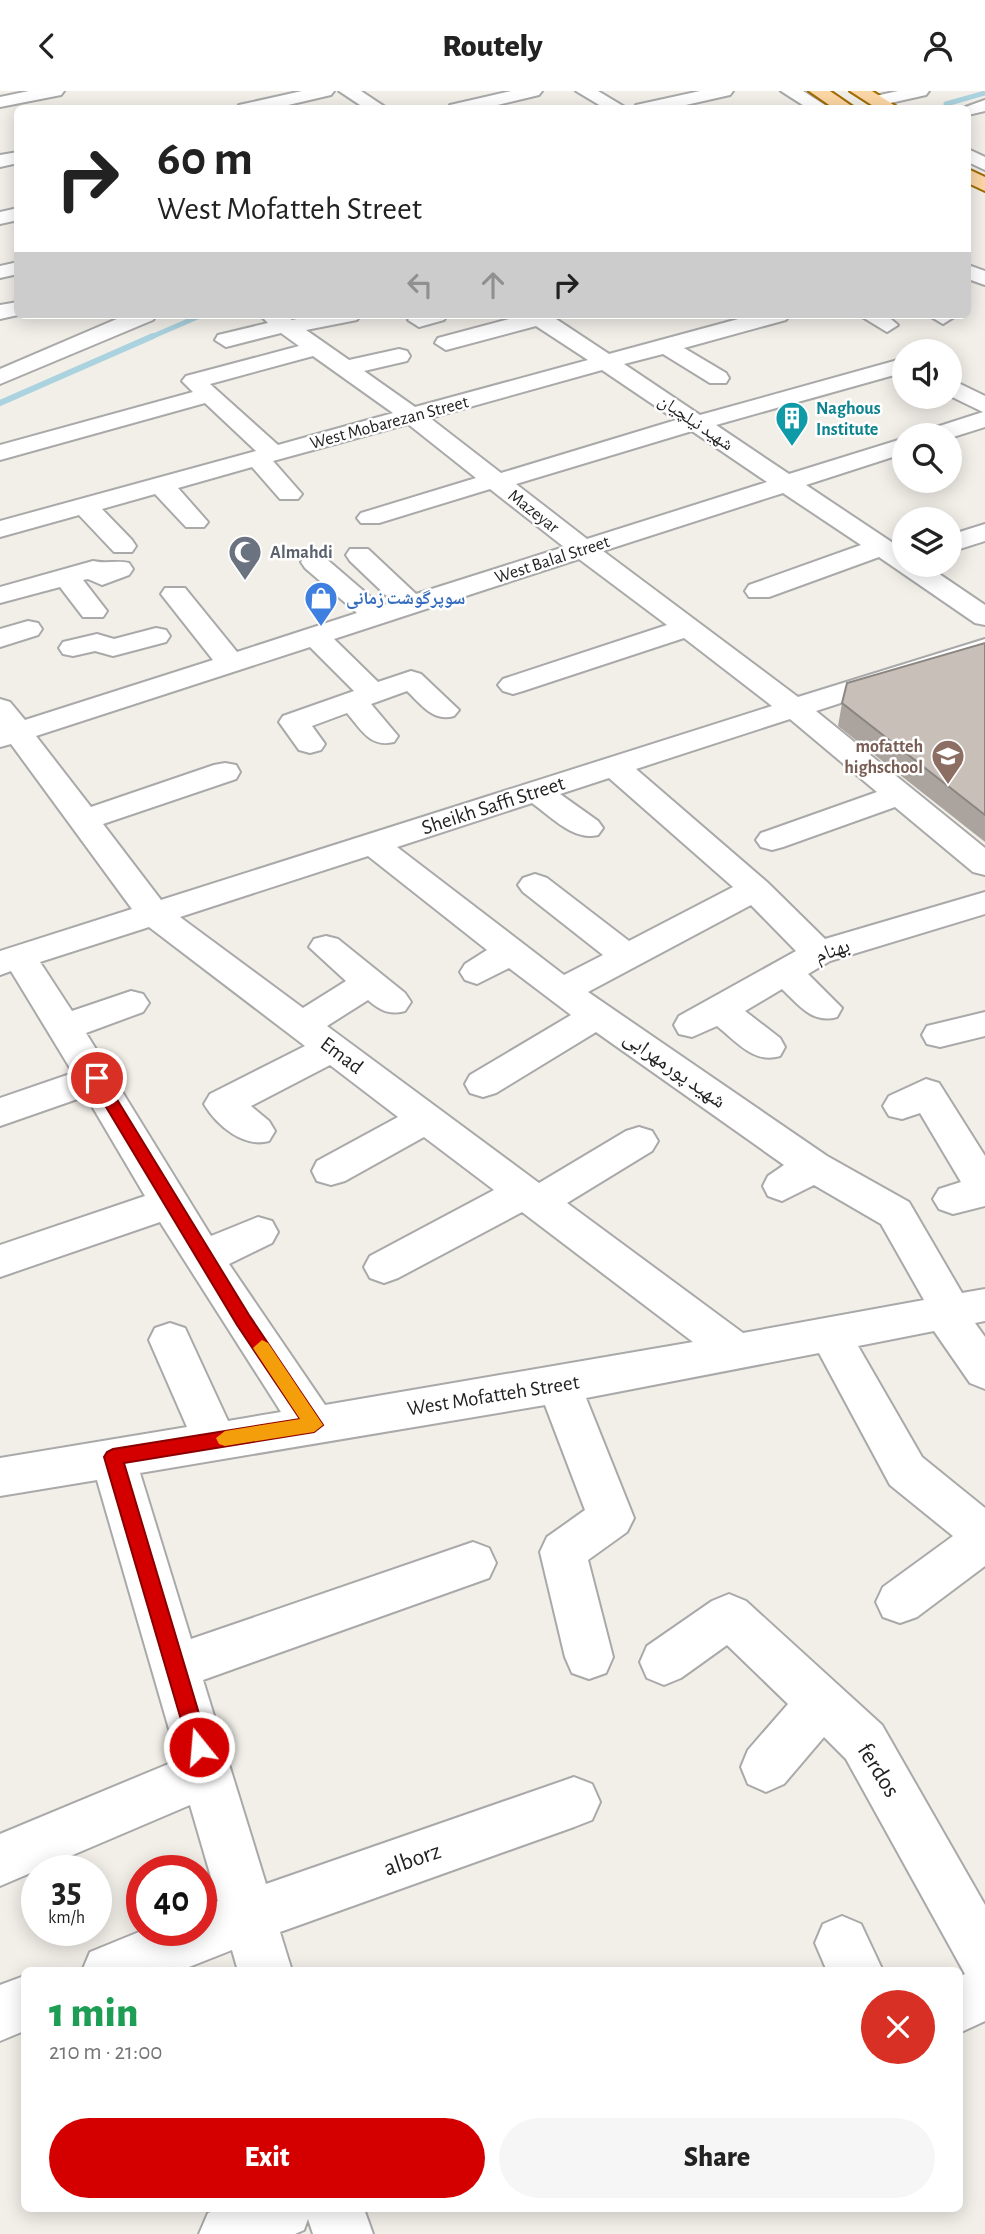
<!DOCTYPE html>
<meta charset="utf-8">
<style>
:root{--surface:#fff;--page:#f6f6f6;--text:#222;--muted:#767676;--accent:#d40000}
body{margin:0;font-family:"Alegreya Sans","Noto Naskh Arabic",sans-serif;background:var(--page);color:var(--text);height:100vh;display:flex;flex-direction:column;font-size:26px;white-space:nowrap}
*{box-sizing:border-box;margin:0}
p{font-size:23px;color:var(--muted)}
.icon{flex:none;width:38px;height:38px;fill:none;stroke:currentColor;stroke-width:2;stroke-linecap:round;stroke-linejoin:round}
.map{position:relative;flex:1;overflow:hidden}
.drawer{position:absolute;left:21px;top:1876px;width:942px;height:245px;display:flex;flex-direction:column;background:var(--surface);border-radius:10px;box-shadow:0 4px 18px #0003}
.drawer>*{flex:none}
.guide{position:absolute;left:14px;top:14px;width:957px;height:214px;border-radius:10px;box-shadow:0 4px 18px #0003;background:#fff;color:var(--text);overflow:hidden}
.tools{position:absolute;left:892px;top:248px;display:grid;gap:14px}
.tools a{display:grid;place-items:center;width:70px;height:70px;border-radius:50%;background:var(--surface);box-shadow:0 4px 18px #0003;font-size:35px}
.speed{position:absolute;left:21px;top:1764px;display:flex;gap:14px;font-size:35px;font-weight:700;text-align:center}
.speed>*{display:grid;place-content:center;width:91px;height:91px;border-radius:50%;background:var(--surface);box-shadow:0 4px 18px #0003;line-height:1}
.speed small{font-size:18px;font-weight:400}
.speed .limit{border:10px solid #d22;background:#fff;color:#111}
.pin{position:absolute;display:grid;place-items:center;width:60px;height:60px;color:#fff;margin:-30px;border:4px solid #fff;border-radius:50%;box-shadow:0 2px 7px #0007}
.me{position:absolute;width:77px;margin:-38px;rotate:343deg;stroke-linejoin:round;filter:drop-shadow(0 0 5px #0008)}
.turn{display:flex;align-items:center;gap:24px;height:147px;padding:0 28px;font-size:32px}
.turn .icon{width:91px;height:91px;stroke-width:2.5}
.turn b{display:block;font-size:49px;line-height:60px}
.lanes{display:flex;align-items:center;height:66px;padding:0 28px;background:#0003;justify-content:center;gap:35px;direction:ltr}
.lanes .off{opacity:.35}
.round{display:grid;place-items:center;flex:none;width:74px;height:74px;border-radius:37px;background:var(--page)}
.headline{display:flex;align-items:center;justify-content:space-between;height:119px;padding:0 28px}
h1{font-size:42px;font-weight:800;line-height:52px;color:#1e9e55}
.button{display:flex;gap:14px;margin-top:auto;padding:14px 28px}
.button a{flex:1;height:80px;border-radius:42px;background:var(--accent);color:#fff;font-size:28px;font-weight:800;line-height:80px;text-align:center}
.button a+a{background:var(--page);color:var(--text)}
header{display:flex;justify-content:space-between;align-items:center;height:91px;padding:0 28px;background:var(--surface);font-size:32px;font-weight:800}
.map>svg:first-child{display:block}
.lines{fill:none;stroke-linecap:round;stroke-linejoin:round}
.stream-far1{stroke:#aad3df;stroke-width:5}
.stream{stroke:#aad3df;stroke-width:6}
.minor-casing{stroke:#a9a9a9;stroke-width:4}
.major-casing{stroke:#a06b00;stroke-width:4}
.minor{fill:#fff;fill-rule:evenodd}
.major{fill:#fcd6a4;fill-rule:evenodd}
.wall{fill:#aba49e}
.building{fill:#c7bfb8;stroke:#8b8681;stroke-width:2}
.route{fill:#d40000;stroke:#8a0000;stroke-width:2}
.slow{fill:#f59e0b}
.labels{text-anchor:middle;stroke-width:5;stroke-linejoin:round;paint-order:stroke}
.far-culture-label{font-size:18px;font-weight:bold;fill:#0d838f;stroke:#fff;text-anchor:start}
.far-street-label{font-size:18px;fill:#222;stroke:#fff}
.far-worship-label{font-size:18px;font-weight:bold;fill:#5b616d;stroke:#fff;text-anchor:start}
.far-shop-label{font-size:18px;font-weight:bold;fill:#366cbe;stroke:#fff;text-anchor:start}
.far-education-label{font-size:18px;font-weight:bold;fill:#785e54;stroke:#fff;text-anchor:end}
.street-label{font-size:21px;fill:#222;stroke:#fff}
.near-street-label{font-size:24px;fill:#222;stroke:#fff}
</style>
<header><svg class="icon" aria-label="back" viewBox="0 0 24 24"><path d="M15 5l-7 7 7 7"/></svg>Routely<svg class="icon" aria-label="person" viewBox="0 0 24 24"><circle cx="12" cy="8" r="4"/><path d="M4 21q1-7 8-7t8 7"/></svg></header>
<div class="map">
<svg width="985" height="2143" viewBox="0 0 985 2143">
<rect width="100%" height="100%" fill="#f2efe9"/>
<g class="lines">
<g class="stream-far1">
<polyline points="946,13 985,2"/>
<polyline points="149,247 202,224"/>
</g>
<polyline class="stream" points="0,312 153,245"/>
<defs>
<g id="minor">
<polygon points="29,0 64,0 61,4 0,16 0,6"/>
<polygon points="302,0 334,0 331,4 271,18 237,18 239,14"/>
<polygon points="339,0 361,0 388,18 366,18"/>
<polygon points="511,0 542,0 539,4 481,18 448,18 450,14"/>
<polygon points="576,0 598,0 628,18 606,18"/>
<polygon points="700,0 733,0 730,4 668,18 634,18 636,14"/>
<polygon points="781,0 803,0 831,18 809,18"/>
<polygon points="898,0 929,0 926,4 877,15 868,10 871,6"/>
<polygon points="985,9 985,20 968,24 968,18 960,18"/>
<polygon points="968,58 985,66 985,79 968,71"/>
<polygon points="18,61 18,72 0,76 0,64"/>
<polygon points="18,117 18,129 0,133 0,121"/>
<polygon points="18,171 18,183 0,187 0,175"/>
<polygon points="968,174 985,180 985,194 968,188"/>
<polygon points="18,211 18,224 0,228 0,214"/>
<polygon points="126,224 156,224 153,229 0,293 0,278"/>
<path d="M260 224H285L292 229 316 224H360L357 229 306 239 349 269 399 258 407 260 410 265 407 270 364 280 415 316 588 269 536 235 446 259 435 252 438 247 524 224H550L609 263 753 224H789L786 229 684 257 726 282 729 287 726 292H710L663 263 624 273 700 324 905 267V281L716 334 789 383 905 347V362L806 394 905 460V474H926L985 514V534L975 532 879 466 769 506H749L745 500 749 494 861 454 783 402 603 460 798 606 985 548V565L816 620 985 757V784L973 781 895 716 783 756 772 759 761 756 756 749 761 742 877 701 790 628 636 678 767 791 825 848 985 801V823L830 870 808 883 842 917 837 926C812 933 799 914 782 898L745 920 780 947 785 956 780 965C754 973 737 951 717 935L692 946 679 943 674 934 679 925 796 860 751 814 588 901 827 1065 909 1111 962 1202 985 1198V1230L975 1232 985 1246V1298L970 1292 934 1240 858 1255 922 1366 985 1417V1475L917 1526 900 1532 883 1526 876 1511 883 1496 953 1445 890 1394 819 1262 586 1307 634 1427 627 1441 588 1469 613 1566 606 1582 589 1588 572 1582 565 1566 540 1461 547 1446 585 1419 545 1314 140 1382 191 1548 473 1451 489 1457 496 1472 489 1487 203 1589 266 1793 574 1686 592 1693 600 1711 592 1729 574 1736 280 1841 292 1880H238L232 1859 179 1880H82L90 1861 144 1839H201V1817L218 1810 190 1714 0 1795V1743L178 1669 97 1389 0 1405V1367L187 1336 149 1249 155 1237 170 1232 185 1237 228 1330 281 1321 160 1131 0 1186V1154L145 1105 86 1005 0 1035V1007L73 982 11 880 0 884V860L132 818 11 653 0 656V608L10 611 25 629 213 569 161 503 165 497H185L237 561 357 522 305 477 301 471 305 465H323L381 515 393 511 350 470 346 464 350 458H368L416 503 564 456 490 398 379 432H361L357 427 361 422 476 387 408 333 273 370 302 403 298 408H280L252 376 178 397 208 431 204 436H186L155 403 102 418 132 449 136 455 132 461H114L79 424 0 446V430L256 360 205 312 0 369V354L193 301 182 290 186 285 299 255 281 242 226 256 215 249 218 244 268 232ZM313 265 393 322 278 354 210 293ZM602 279 676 329 501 382 430 327ZM692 340 767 391 587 448 516 393ZM579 468 667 534 503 588 498 594 503 600 513 603 523 600 684 547 772 615 161 809 103 733 236 688 240 681 236 674 225 672 214 674 91 716 36 645 310 556 354 600 283 625 279 631 299 659 310 662 321 659 325 653 312 635 347 622C361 638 370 657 394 651L398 645 371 613 407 600C422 614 433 631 454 625L459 619 421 583 411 580 378 591 334 548ZM609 687 733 796 629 850 547 787 535 783 523 787 518 794 523 801 603 864 564 884 397 756 532 712C552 726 573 750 598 744L603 737 598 730 560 703ZM368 765 487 859 465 873 460 881 465 889 477 893 509 877 571 924 470 984 465 993 470 1002 483 1006 496 1002 596 941 784 1074 768 1085 763 1095 768 1105 782 1110 814 1094 881 1133 924 1209 743 1242 567 1112 652 1060 658 1050 652 1040 639 1036 626 1040 539 1092 327 935 368 909C381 920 389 924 405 920L411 911 405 902 338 848 326 845 314 848 309 856 346 890 303 917 180 826ZM149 836 305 955 210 1003 204 1013C217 1035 244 1057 269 1050L275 1040 269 1030 251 1015 330 974 398 1026 317 1070 312 1080 317 1090 331 1094 345 1090 424 1046 494 1099 370 1165 364 1176 370 1187 384 1192 398 1187 522 1121 693 1251 325 1314 229 1173 272 1152 278 1141 272 1130 258 1126 211 1145 86 942 143 921 149 912 143 903 131 900 72 920 40 871Z"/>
<polygon points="413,224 447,224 444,229 419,236 408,229"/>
<polygon points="859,224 886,224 898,234 887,241"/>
<polygon points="928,224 953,224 954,226 943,233"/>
<polygon points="950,288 985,305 985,336 950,347 950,345 921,345 924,340 983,321 950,305"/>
<polygon points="985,433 985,450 950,461 950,444"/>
<path d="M93 470C106 473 116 469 129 472L133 478 129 484 102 494 88 488 83 489 107 520 103 526H83L60 496 0 512V496Z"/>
<polygon points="28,530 38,532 42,538 38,544 0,556 0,538"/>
<polygon points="156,537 166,539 170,545 166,551 113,565 95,560 73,565 63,563 59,557 63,551 97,543 114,548"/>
<polygon points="985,921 985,945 940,956 927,953 922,944 927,935"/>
<polygon points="926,988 939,992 985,1065 985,1115 953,1123 939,1118 933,1108 939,1098 961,1091 920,1022 902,1028 889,1025 883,1015 889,1005"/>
<polygon points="729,1503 746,1510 882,1634 985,1814 985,1930 959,1942 959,1886 965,1883 846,1668 824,1646 784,1693 766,1701 748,1693 741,1676 748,1659 788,1613 727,1554 681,1587 664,1594 647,1587 640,1571 647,1555 712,1510"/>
<polygon points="842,1825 861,1833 883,1880 827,1880 815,1852 823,1833"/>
<polygon points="24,1885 24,1940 0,1950 0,1894"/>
<polygon points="218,2118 364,2118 373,2143 313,2143 308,2128 304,2139 295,2143 199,2143 208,2122"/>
</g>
<g id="major">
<polygon points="809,0 830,0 856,18 835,18"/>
<polygon points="850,0 872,0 900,18 878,18"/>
<polygon points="968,78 985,86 985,100 968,92"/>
</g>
</defs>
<use href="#minor" class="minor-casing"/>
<use href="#major" class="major-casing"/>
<use href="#minor" class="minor"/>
<use href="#major" class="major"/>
</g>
<polygon class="wall" points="985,552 985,751 838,635 842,612"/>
<polygon class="building" points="985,552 985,724 842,612 847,592"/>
<polygon class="route" points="97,982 102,984 249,1224 323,1334 314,1341 124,1372 209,1656 206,1663 199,1665 192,1663 189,1656 104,1366 107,1361 113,1358 300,1328 237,1234 91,991 89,987"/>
<polygon class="slow" points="262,1249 268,1252 323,1334 314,1341 225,1355 219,1353 216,1347 225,1340 300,1328 253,1257"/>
<defs>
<symbol id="building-pin" viewBox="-11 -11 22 30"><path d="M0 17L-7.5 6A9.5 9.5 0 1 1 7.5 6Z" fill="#0f9aa8" stroke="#fff"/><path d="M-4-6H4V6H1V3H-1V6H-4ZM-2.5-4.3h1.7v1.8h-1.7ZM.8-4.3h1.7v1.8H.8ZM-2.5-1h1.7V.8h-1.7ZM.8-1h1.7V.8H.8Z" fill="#fff"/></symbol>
<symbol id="mosque-pin" viewBox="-11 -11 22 30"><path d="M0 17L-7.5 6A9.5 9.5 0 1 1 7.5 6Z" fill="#6b7280" stroke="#fff"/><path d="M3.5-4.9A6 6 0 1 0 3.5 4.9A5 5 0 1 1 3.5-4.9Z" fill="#fff"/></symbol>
<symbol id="shop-pin" viewBox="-11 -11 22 30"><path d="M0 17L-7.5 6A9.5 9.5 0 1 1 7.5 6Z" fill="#3f7fe0" stroke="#fff"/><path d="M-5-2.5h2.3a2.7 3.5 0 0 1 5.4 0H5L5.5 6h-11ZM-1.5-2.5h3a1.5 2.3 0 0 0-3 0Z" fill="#fff"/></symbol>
<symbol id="school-pin" viewBox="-11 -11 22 30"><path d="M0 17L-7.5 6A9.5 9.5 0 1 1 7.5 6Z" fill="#8d6e63" stroke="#fff"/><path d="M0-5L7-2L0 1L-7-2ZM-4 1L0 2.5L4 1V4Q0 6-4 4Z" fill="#fff"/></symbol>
</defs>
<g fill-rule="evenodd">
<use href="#building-pin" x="773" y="308" width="38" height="52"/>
<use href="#mosque-pin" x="226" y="442" width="38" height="52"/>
<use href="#shop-pin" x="302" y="488" width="38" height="52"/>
<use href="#school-pin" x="929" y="646" width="38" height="52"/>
</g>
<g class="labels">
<g class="far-culture-label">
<text x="816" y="323">Naghous<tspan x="816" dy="21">Institute</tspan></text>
</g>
<g class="far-street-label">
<text transform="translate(389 331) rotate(-15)" y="6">West Mobarezan Street</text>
<text transform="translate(696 331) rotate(34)" y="6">شهید نیلچیان</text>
<text transform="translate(534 420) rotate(38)" y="6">Mazeyar</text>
<text transform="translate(552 468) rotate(-18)" y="6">West Balal Street</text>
</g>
<g class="far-worship-label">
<text x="270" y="467">Almahdi</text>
</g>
<g class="far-shop-label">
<text x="346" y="513">سوپرگوشت زمانی</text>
</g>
<g class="far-education-label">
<text x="923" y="661">mofatteh<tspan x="923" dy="21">highschool</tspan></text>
</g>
<g class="street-label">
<text transform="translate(493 714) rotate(-18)" y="7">Sheikh Saffi Street</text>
<text transform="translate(832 859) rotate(-20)" y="7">بهنام</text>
<text transform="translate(342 964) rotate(37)" y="7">Emad</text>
<text transform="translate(675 978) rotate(35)" y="7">شهید پورمهرابی</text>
<text transform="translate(493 1304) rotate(-9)" y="7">West Mofatteh Street</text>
</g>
<g class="near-street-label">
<text transform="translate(879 1679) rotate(58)" y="8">ferdos</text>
<text transform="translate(412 1768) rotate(-19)" y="8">alborz</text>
</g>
</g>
</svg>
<div class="tools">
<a><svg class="icon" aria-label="sound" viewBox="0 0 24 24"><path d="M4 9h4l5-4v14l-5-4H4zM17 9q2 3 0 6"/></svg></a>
<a><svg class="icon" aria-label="search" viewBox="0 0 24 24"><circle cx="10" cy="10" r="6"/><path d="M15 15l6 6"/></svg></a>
<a><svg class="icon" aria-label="layers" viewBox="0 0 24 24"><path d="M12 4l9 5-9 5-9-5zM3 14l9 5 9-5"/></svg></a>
</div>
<div class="speed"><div>35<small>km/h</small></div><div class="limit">40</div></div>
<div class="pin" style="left:97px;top:987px;background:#d93025"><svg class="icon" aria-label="arrive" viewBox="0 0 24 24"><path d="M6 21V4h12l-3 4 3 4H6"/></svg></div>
<svg class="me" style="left:199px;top:1656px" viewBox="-20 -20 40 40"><circle r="17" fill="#d40000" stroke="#fff" stroke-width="3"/><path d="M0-11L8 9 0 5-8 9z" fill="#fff"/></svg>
<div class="guide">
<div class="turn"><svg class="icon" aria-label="right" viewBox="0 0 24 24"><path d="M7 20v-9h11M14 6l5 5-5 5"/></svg><div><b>60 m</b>West Mofatteh Street</div></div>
<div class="lanes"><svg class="icon off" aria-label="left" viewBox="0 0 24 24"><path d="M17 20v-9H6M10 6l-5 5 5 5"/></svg><svg class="icon off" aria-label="ahead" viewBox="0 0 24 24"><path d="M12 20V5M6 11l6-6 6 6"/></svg><svg class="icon" aria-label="right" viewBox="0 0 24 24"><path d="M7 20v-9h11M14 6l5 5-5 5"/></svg></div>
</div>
<section class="drawer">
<div class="headline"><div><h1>1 min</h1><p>210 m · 21:00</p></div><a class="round" style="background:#d93025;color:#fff"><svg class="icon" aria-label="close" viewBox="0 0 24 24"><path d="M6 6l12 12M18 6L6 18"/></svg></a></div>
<div class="button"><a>Exit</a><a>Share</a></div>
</section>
</div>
